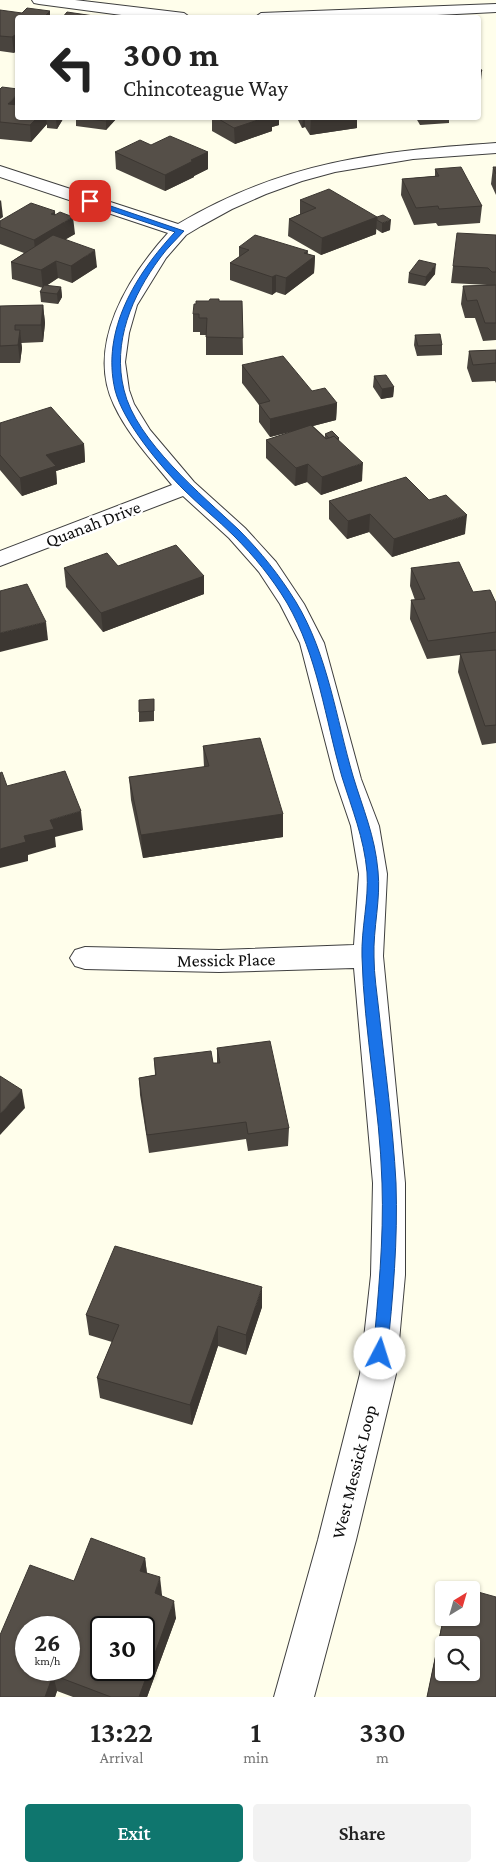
<!DOCTYPE html>
<style>
:root{--surface:#fff;--page:#f2f2f2;--text:#222;--muted:#767676;--accent:#0f766e}
body{margin:0;font-family:"Crimson Pro",serif;background:var(--page);color:var(--text);height:100vh;display:flex;flex-direction:column;font-size:19px;white-space:nowrap}
*{box-sizing:border-box;margin:0}
p{font-size:16px;color:var(--muted)}
.icon{flex:none;width:28px;height:28px;fill:none;stroke:currentColor;stroke-width:2;stroke-linecap:round;stroke-linejoin:round}
.map{position:relative;height:1697px;overflow:hidden}
.panel{display:flex;flex-direction:column;background:var(--surface);flex:1}
.panel>*{flex:none}
.banner{position:absolute;left:15px;top:15px;width:466px;height:105px;border-radius:5px;box-shadow:0 1px 4px #0004;background:#fff;color:var(--text);overflow:hidden}
.needle{width:32px;rotate:37deg}
.fabs{position:absolute;left:435px;top:1581px;display:grid;gap:10px}
.fabs a{display:grid;place-items:center;width:45px;height:45px;border-radius:5px;background:var(--surface);box-shadow:0 1px 4px #0004;font-size:25px}
.speed{position:absolute;left:15px;top:1616px;display:flex;gap:10px;font-size:25px;font-weight:700;text-align:center}
.speed>*{display:grid;place-content:center;width:65px;height:65px;border-radius:50%;background:var(--surface);box-shadow:0 1px 4px #0004;line-height:1}
.speed small{font-size:12px;font-weight:400}
.speed .limit{border:2px solid #111;border-radius:8px;background:#fff;color:#111}
.pin{position:absolute;display:grid;place-items:center;width:42px;height:42px;color:#fff;margin:-21px;border-radius:10px;box-shadow:0 2px 8px #0006}
.me{position:absolute;width:55px;margin:-28px;rotate:5deg;stroke-linejoin:round;filter:drop-shadow(0 0 4px #0008)}
.turn{display:flex;align-items:center;gap:18px;height:105px;padding:0 25px;font-size:22px}
.turn .icon{width:65px;height:65px;stroke-width:2.5}
.turn b{display:block;font-size:35px;line-height:42px}
.eta{display:flex;justify-content:space-evenly;align-items:center;height:85px;text-align:center}
.eta b{font-size:30px;font-weight:600;line-height:35px}
.button{display:flex;gap:10px;margin-top:auto;padding:10px 25px}
.button a{flex:1;height:58px;border-radius:5px;background:var(--accent);color:#fff;font-size:20px;font-weight:600;line-height:58px;text-align:center}
.button a+a{background:var(--page);color:var(--text)}
.map>svg:first-child{display:block}
.lines{fill:none;stroke-linecap:round;stroke-linejoin:round}
.minor-casing{stroke:#3f3f3f;stroke-width:2}
.minor{fill:#fff;fill-rule:evenodd}
.wall{fill:#49443e}
.shaded-wall{fill:#3c3732}
.building{fill:#554f48;stroke:#3c3732;fill-rule:evenodd}
.route{fill:#1a73e8;stroke:#114b97}
.labels{text-anchor:middle;stroke-width:5;stroke-linejoin:round;paint-order:stroke}
.street-label{font-size:18px;fill:#0c0c0c;stroke:#fff}
</style>
<div class="map">
<svg width="496" height="1697" viewBox="0 0 496 1697">
<rect width="100%" height="100%" fill="#fffeeb"/>
<g class="lines">
<defs>
<g id="minor">
<polygon points="32,0 75,0 184,13 191,18 144,18 39,4 34,3"/>
<polygon points="496,4 496,12 378,18 254,18 261,13"/>
<path d="M496 143V153L413 159 335 172 302 181 266 194 232 209 201 226 186 235 166 258 137 305 129 333 125 362 129 390 134 404 150 430 194 482 245 528 276 562 304 604 324 643 361 779 379 826 387 874 383 956 405 1183V1275L396 1374 356 1540 314 1697H274L318 1540 360 1374 371 1275 373 1183 354 968 219 972 85 969 75 966 70 958 75 950 85 947 219 950 354 945 359 874 351 826 335 779 300 643 280 604 259 572 229 538 183 496 0 566V551L172 485C151 459 128 435 114 405 85 345 129 276 168 233L0 177V166L178 224C282 162 378 151 496 143Z"/>
</g>
</defs>
<use href="#minor" class="minor-casing"/>
<use href="#minor" class="minor"/>
</g>
<g class="wall">
<polygon points="0,10 18,18 14,53 0,51"/>
<polygon points="479,66 482,71 481,80 479,81"/>
<polygon points="0,89 18,118 63,119 57,129 47,128 47,124 31,142 0,139"/>
<polygon points="76,118 117,118 106,130 76,126"/>
<polygon points="212,118 279,118 279,125 272,127 272,131 235,144 212,131"/>
<polygon points="298,118 357,118 357,128 310,135 305,127 302,128 298,120"/>
<polygon points="416,118 449,118 449,123 420,125"/>
<polygon points="151,145 208,152 208,169 194,176 194,177 165,191 116,169 115,152"/>
<polygon points="493,167 496,167 496,195 491,184"/>
<polygon points="435,169 482,206 480,223 438,226 436,223 414,225 401,195 402,179 435,176"/>
<polygon points="300,200 377,217 390,230 382,233 376,229 376,234 321,255 288,236 289,219 300,214"/>
<polygon points="55,214 75,234 65,239 97,267 72,283 58,278 46,286 61,287 62,297 58,304 41,302 40,292 43,288 12,279 11,262 24,253 0,244 0,221"/>
<polygon points="496,235 496,340 483,341 475,318 465,318 461,304 463,286 487,285 451,283 453,266"/>
<polygon points="239,247 307,254 315,256 314,273 285,295 276,292 272,295 230,280 230,263 239,257"/>
<polygon points="409,273 435,274 425,286 408,283"/>
<polygon points="219,301 242,301 243,355 206,355 206,335 200,335 200,332 193,332 193,314"/>
<polygon points="43,305 45,323 43,342 21,343 22,348 20,363 0,363 0,306"/>
<polygon points="415,335 442,345 442,355 417,356 414,345"/>
<polygon points="496,350 496,383 495,381 472,382 467,368 469,351"/>
<polygon points="242,365 312,391 337,403 336,420 313,426 325,437 325,434 339,438 339,441 362,481 321,495 307,482 295,486 266,458 266,440 294,431 270,437 259,422 259,405 242,383"/>
<polygon points="374,376 394,387 393,397 381,399 373,387"/>
<polygon points="0,423 84,444 85,462 56,471 57,484 22,496 0,470"/>
<polygon points="429,500 465,534 392,557 369,532 347,539 329,519 329,501"/>
<polygon points="118,566 204,576 204,594 103,632 66,587 64,568"/>
<polygon points="411,568 473,592 496,603 496,743 482,745 458,672 460,655 427,659 410,619 411,600 415,600 410,586"/>
<polygon points="154,699 154,721 139,722 139,712"/>
<polygon points="203,746 283,814 283,837 143,858 131,800 129,777 204,767"/>
<polygon points="217,1048 289,1128 288,1146 248,1151 246,1139 149,1153 140,1095 139,1078 155,1075 154,1058 213,1063 217,1063"/>
<polygon points="262,1307 246,1355 218,1346 192,1425 100,1398 97,1378 112,1342 89,1335 86,1315"/>
<polygon points="145,1558 147,1573 162,1595 162,1596 176,1618 147,1697 73,1697 57,1691 55,1697 0,1697 74,1581"/>
<polygon points="444,1613 444,1618 496,1697 427,1697"/>
</g>
<g class="shaded-wall">
<polygon points="50,11 50,18 43,18"/>
<polygon points="18,33 18,50 14,53 12,37"/>
<polygon points="18,93 18,111 8,104"/>
<polygon points="37,118 52,118 46,118 47,124 31,142 30,125"/>
<polygon points="57,118 63,118 63,119 57,129 56,119"/>
<polygon points="109,118 117,118 106,130 106,121"/>
<polygon points="264,118 279,118 279,125 272,127 272,131 235,144 234,128"/>
<polygon points="303,118 305,118 305,127 302,128"/>
<polygon points="319,118 357,118 357,128 310,135 311,119"/>
<polygon points="208,152 208,169 194,176 194,177 165,191 165,175 191,160"/>
<polygon points="1,200 3,217 0,219 0,201"/>
<polygon points="55,211 56,227 73,217 75,234 36,257 34,240 51,214"/>
<polygon points="377,217 376,234 321,255 322,238"/>
<polygon points="391,220 390,230 382,233 382,223"/>
<polygon points="95,250 97,267 72,283 71,266"/>
<polygon points="308,251 307,262 315,256 314,273 285,295 286,278 304,253"/>
<polygon points="56,261 58,278 43,288 41,270"/>
<polygon points="436,264 435,274 425,286 426,277"/>
<polygon points="276,275 276,292 272,295 272,277"/>
<polygon points="61,287 62,297 58,304 57,294"/>
<polygon points="43,305 45,323 43,342 41,325"/>
<polygon points="20,330 22,348 20,363 18,345"/>
<polygon points="394,387 393,397 381,399 382,389"/>
<polygon points="337,403 336,420 270,437 270,419"/>
<polygon points="84,444 85,462 56,471 57,484 22,496 20,478 46,455"/>
<polygon points="363,463 362,481 321,495 322,477"/>
<polygon points="308,464 307,482 295,486 296,468"/>
<polygon points="370,514 369,532 347,539 348,521"/>
<polygon points="467,515 465,534 392,557 394,539"/>
<polygon points="204,576 204,594 103,632 101,613"/>
<polygon points="46,622 48,640 0,652 0,633"/>
<polygon points="81,811 83,830 55,837 56,847 28,855 28,861 0,868 0,849 50,820"/>
<polygon points="283,814 283,837 143,858 141,835"/>
<polygon points="22,1090 25,1108 0,1135 0,1114"/>
<polygon points="262,1287 262,1307 246,1355 246,1335"/>
<polygon points="218,1326 218,1346 192,1425 190,1405"/>
<polygon points="145,1558 147,1575 140,1571"/>
<polygon points="160,1577 162,1595 157,1610 155,1593"/>
<polygon points="174,1601 176,1618 147,1697 139,1697"/>
<polygon points="53,1675 57,1691 55,1697 45,1697"/>
</g>
<g class="building">
<polygon points="27,8 50,11 43,18 18,18 18,33 12,37 0,36 0,10 22,13"/>
<polygon points="67,12 94,16 93,18 62,18"/>
<polygon points="479,66 482,71 479,72"/>
<polygon points="2,87 18,89 18,93 8,104 18,105 18,118 37,118 30,125 0,122 0,89"/>
<polygon points="79,118 109,118 106,121"/>
<polygon points="217,118 264,118 234,128"/>
<polygon points="170,136 208,152 191,160 193,161 165,175 115,152 140,140 151,145"/>
<polygon points="461,167 482,206 439,209 438,206 416,208 402,179 439,176 435,169"/>
<polygon points="493,167 496,167 496,174"/>
<polygon points="329,189 377,217 322,238 289,219 316,208 300,200"/>
<polygon points="31,203 55,211 51,214 55,215 60,212 73,217 34,240 0,227 0,221"/>
<polygon points="383,215 391,220 382,223 377,220 377,217"/>
<polygon points="457,233 496,235 496,272 492,272 488,268 453,266"/>
<polygon points="53,235 95,250 71,266 56,261 41,270 11,262"/>
<polygon points="255,235 308,251 304,253 315,256 286,278 276,275 272,277 230,263 249,250 239,247"/>
<polygon points="419,260 436,264 426,277 409,273"/>
<polygon points="44,285 61,287 57,294 40,292"/>
<polygon points="496,285 496,323 485,323 477,300 467,301 463,286"/>
<polygon points="210,299 219,299 219,301 242,301 243,338 206,337 207,318 199,318 199,314 193,314 194,304 196,304 196,301 209,301"/>
<polygon points="43,305 41,325 15,325 15,330 20,330 18,345 0,346 0,306"/>
<polygon points="440,334 442,345 418,346 415,335"/>
<polygon points="496,350 496,363 473,365 469,351"/>
<polygon points="283,356 312,391 325,388 337,403 270,419 259,404 270,401 242,365"/>
<polygon points="386,375 394,387 382,389 374,376"/>
<polygon points="51,407 84,444 46,455 56,466 20,478 0,455 0,423"/>
<polygon points="311,425 326,439 334,436 363,463 322,477 308,464 296,468 266,440"/>
<polygon points="332,431 339,438 337,439 334,436 329,438 325,434"/>
<polygon points="406,477 429,500 446,495 467,515 394,539 370,514 348,521 329,501"/>
<polygon points="176,545 204,576 101,613 64,568 107,553 118,566"/>
<polygon points="459,562 473,592 490,590 496,603 496,632 428,641 411,600 425,599 411,568"/>
<polygon points="27,584 46,622 0,633 0,591"/>
<polygon points="496,650 496,725 485,726 460,653"/>
<polygon points="154,699 154,711 139,712 139,700"/>
<polygon points="260,738 283,814 141,835 129,777 209,766 203,746"/>
<polygon points="65,771 81,811 50,820 54,829 24,836 26,842 0,849 0,773 2,772 7,786"/>
<polygon points="270,1041 289,1128 248,1134 246,1122 147,1135 139,1078 156,1075 154,1058 211,1051 213,1063 220,1063 217,1048"/>
<polygon points="0,1076 22,1090 0,1114"/>
<polygon points="115,1246 262,1287 246,1335 218,1326 190,1405 97,1378 119,1325 86,1315"/>
<path d="M91 1538 145 1558 140 1571 160 1577 155 1593 174 1601 139 1697H111L53 1675 45 1697H0V1635L30 1565 74 1581ZM26 1628H69V1670H26ZM101 1628H144V1670H101Z"/>
<polygon points="450,1584 471,1590 449,1590"/>
<path d="M471 1590 496 1597V1697H427L444 1616V1618H471ZM444 1645H471V1672H444Z"/>
</g>
<path class="route" d="M88 200H93L184 231C176 240 167 248 160 258 132 296 112 342 124 390 136 441 202 495 239 530 261 552 280 576 296 602 328 655 336 718 353 776 363 809 375 836 378 871 381 899 373 928 374 957 374 975 377 993 379 1012 385 1068 393 1126 396 1183 398 1240 393 1297 387 1354L385 1359 380 1361 375 1359 373 1354C378 1297 384 1240 382 1183 380 1108 364 1033 362 957 361 929 369 900 367 872 364 838 352 809 342 777 325 719 318 656 287 603 272 578 254 556 234 536 218 520 200 506 184 490 161 467 123 422 115 390 101 330 136 274 175 232L88 203Z"/>
<g class="labels">
<g class="street-label">
<text transform="translate(93 524) rotate(-21)" y="6">Quanah Drive</text>
<text transform="translate(226 960) rotate(-1)" y="6">Messick Place</text>
<text transform="translate(354 1472) rotate(-76)" y="6">West Messick Loop</text>
</g>
</g>
</svg>
<div class="fabs">
<a><svg class="needle" viewBox="-14 -14 28 28"><path d="M0-13l5 13h-10z" fill="#e53935"/><path d="M0 13l5-13h-10z" fill="#767676"/></svg></a>
<a><svg class="icon" aria-label="search" viewBox="0 0 24 24"><circle cx="10" cy="10" r="6"/><path d="M15 15l6 6"/></svg></a>
</div>
<div class="speed"><div>26<small>km/h</small></div><div class="limit">30</div></div>
<div class="pin" style="left:90px;top:201px;background:#d93025"><svg class="icon" aria-label="arrive" viewBox="0 0 24 24"><path d="M6 21V4h12l-3 4 3 4H6"/></svg></div>
<svg class="me" style="left:380px;top:1354px" viewBox="-20 -20 40 40"><circle r="19" fill="#fff"/><path d="M0-13L10 11 0 6-10 11z" fill="#1a73e8"/></svg>
<div class="banner">
<div class="turn"><svg class="icon" aria-label="left" viewBox="0 0 24 24"><path d="M17 20v-9H6M10 6l-5 5 5 5"/></svg><div><b>300 m</b>Chincoteague Way</div></div>
</div>
</div>
<section class="panel">
<div class="eta">
<div><b>13:22</b><p>Arrival</p></div>
<div><b>1</b><p>min</p></div>
<div><b>330</b><p>m</p></div>
</div>
<div class="button"><a>Exit</a><a>Share</a></div>
</section>
